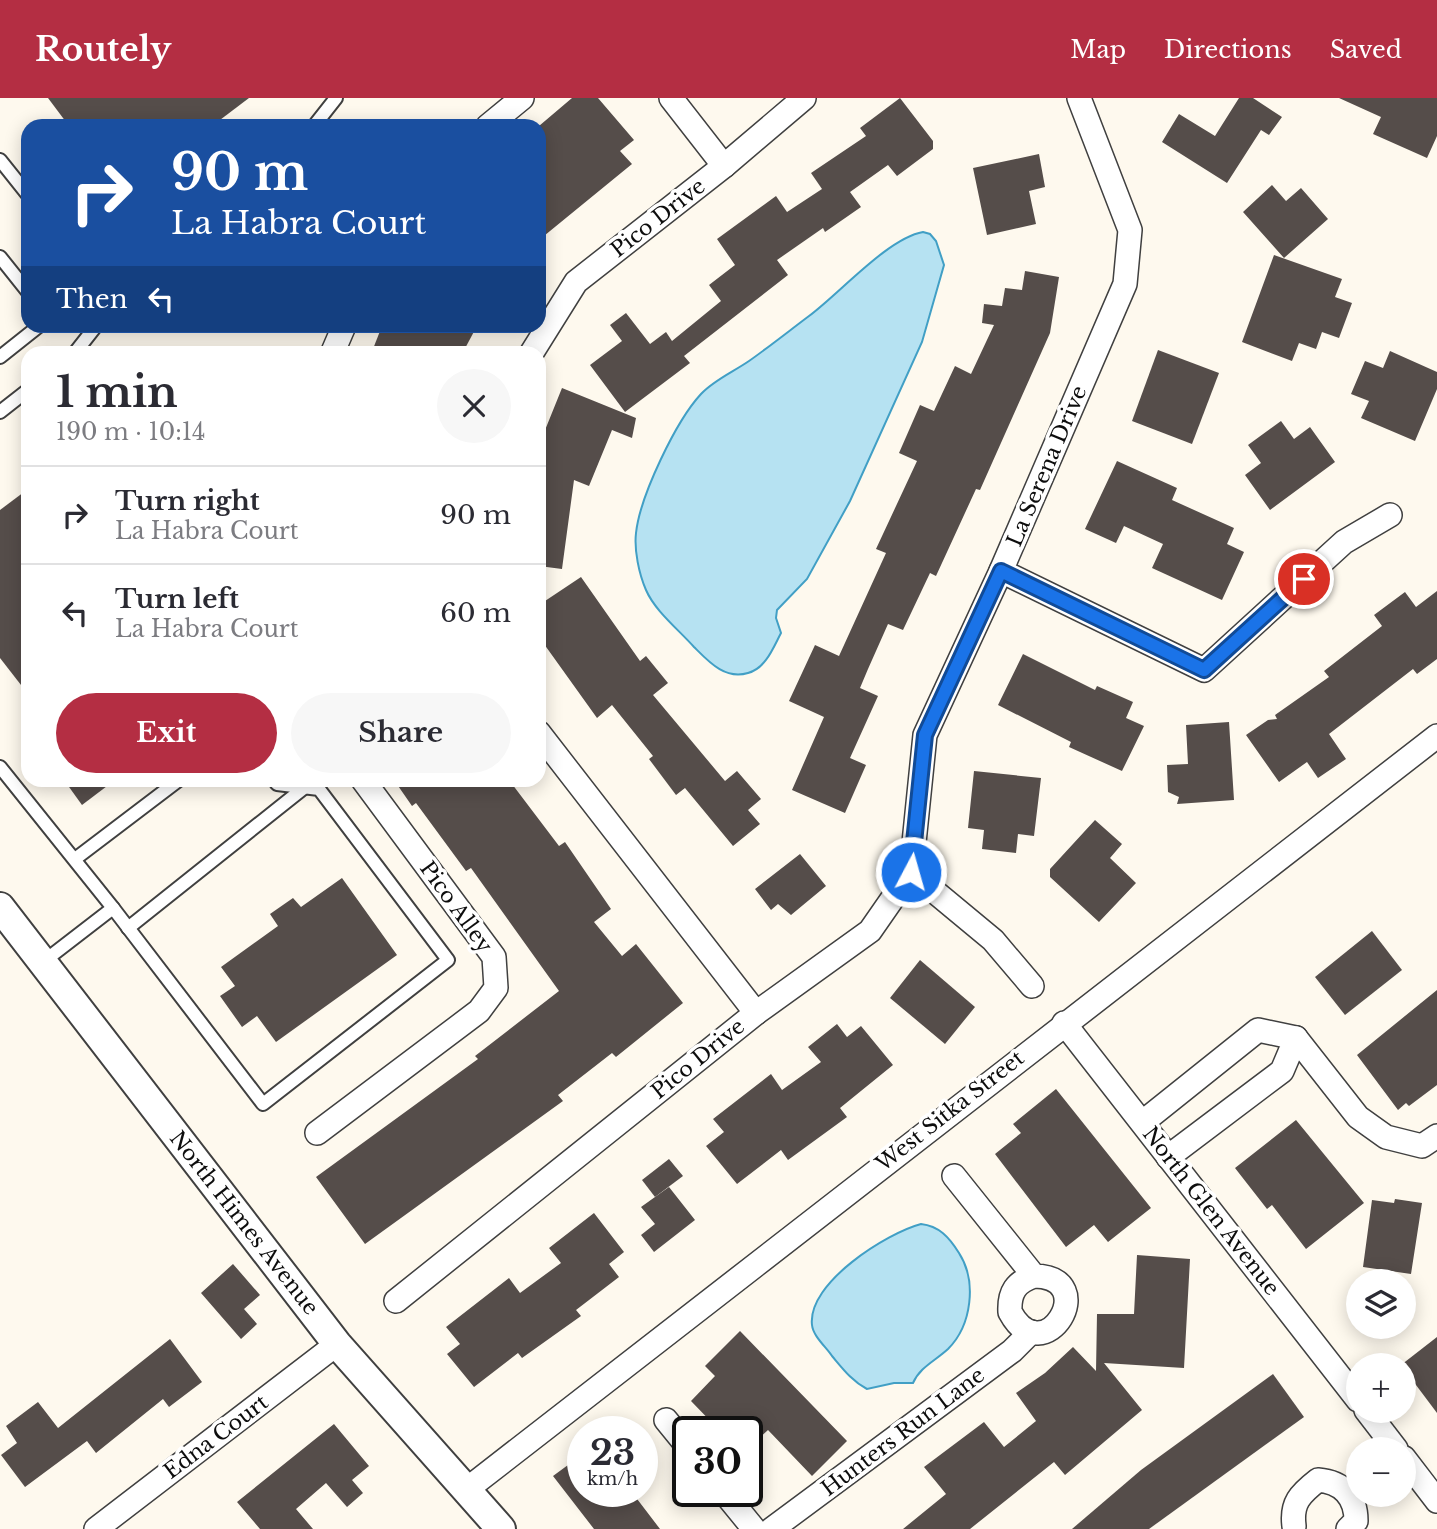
<!DOCTYPE html>
<meta charset="utf-8">
<style>
:root{--surface:#fff;--page:#f7f7f7;--text:#2b2b33;--muted:#7c7c81;--line:#e1e1e2;--accent:#b42e43}
body{margin:0;font-family:"Libre Baskerville",serif;background:var(--page);color:var(--text);height:100vh;display:flex;flex-direction:column;font-size:26px;white-space:nowrap}
*{box-sizing:border-box;margin:0}
p{font-size:23px;color:var(--muted)}
.icon{flex:none;width:38px;height:38px;fill:none;stroke:currentColor;stroke-width:2;stroke-linecap:round;stroke-linejoin:round}
.map{position:relative;flex:1;overflow:hidden}
.panel{position:absolute;left:21px;top:248px;width:525px;height:441px;display:flex;flex-direction:column;background:var(--surface);border-radius:21px;box-shadow:0 4px 18px #0003}
.panel>*{flex:none}
.top-card{position:absolute;left:21px;top:21px;width:525px;height:214px;border-radius:21px;box-shadow:0 4px 18px #0003;background:#1a4fa0;color:#fff;overflow:hidden}
.controls{position:absolute;left:1346px;top:1171px;display:grid;gap:14px}
.controls a{display:grid;place-items:center;width:70px;height:70px;border-radius:50%;background:var(--surface);box-shadow:0 4px 18px #0003;font-size:35px}
.speed{position:absolute;left:567px;top:1318px;display:flex;gap:14px;font-size:35px;font-weight:700;text-align:center}
.speed>*{display:grid;place-content:center;width:91px;height:91px;border-radius:50%;background:var(--surface);box-shadow:0 4px 18px #0003;line-height:1}
.speed small{font-size:18px;font-weight:400}
.speed .limit{border:4px solid #111;border-radius:10px;background:#fff;color:#111}
.pin{position:absolute;display:grid;place-items:center;width:60px;height:60px;color:#fff;margin:-30px;border:4px solid #fff;border-radius:50%;box-shadow:0 2px 7px #0007}
.me{position:absolute;width:77px;margin:-38px;rotate:6deg;stroke-linejoin:round;filter:drop-shadow(0 0 5px #0008)}
.turn{display:flex;align-items:center;gap:24px;height:147px;padding:0 35px;font-size:32px}
.turn .icon{width:91px;height:91px;stroke-width:2.5}
.turn b{display:block;font-size:49px;line-height:60px}
.then{display:flex;align-items:center;height:66px;padding:0 35px;background:#0003;gap:14px;font-size:26px}
.round{display:grid;place-items:center;flex:none;width:74px;height:74px;border-radius:37px;background:var(--page)}
.head{display:flex;align-items:center;justify-content:space-between;height:119px;padding:0 35px}
h1{font-size:42px;font-weight:700;line-height:52px}
.cta{display:flex;gap:14px;margin-top:auto;padding:14px 35px}
.cta a{flex:1;height:80px;border-radius:42px;background:var(--accent);color:#fff;font-size:28px;font-weight:700;line-height:80px;text-align:center}
.cta a+a{background:var(--page);color:var(--text)}
ul{padding:0;list-style:none}
li{display:flex;align-items:center;gap:21px;height:98px;padding:0 35px;border-top:2px solid var(--line)}
li div{flex:1}
li b{display:block;font-size:26px}
li em{font-style:normal}
header{display:flex;align-items:center;gap:42px;box-sizing:border-box;height:98px;padding:0 35px;background:var(--accent);color:#fff}
header strong{font-size:33px}
nav{display:flex;gap:38px;margin-inline-start:auto;font-size:24px}
.map>svg:first-child{display:block}
.water{fill:#b6e2f2;stroke:#419fc5;stroke-width:2}
.building{fill:#554d4a}
.lines{fill:none;stroke-linecap:round;stroke-linejoin:round}
.service-casing{stroke:#404040;stroke-width:16}
.minor-casing{stroke:#404040;stroke-width:26}
.tertiary-casing{stroke:#404040;stroke-width:32}
.service{stroke:#fff;stroke-width:12}
.minor{stroke:#fff;stroke-width:23}
.tertiary{stroke:#fff;stroke-width:28}
.route-casing{stroke:#114b97;stroke-width:18}
.route{stroke:#1a73e8;stroke-width:12}
.labels{text-anchor:middle;stroke-width:7;stroke-linejoin:round;paint-order:stroke}
.street-label{font-size:21px;fill:#0d0d0d;stroke:#fff}
</style>
<header>
<strong>Routely</strong>
<nav><a>Map</a><a>Directions</a><a>Saved</a></nav>
</header>
<div class="map">
<svg width="1437" height="1431" viewBox="0 0 1437 1431">
<rect width="100%" height="100%" fill="#fef9ee"/>
<g class="water">
<path d="M923 134 930 136 936 143 944 167 922 244 850 403 807 481 777 512 776 520 781 535C773 550 766 570 748 575 725 582 709 564 694 549 679 532 655 513 646 492 639 476 634 452 636 435 640 398 676 323 701 296 714 282 733 274 749 263 769 249 789 233 809 218 839 196 888 140 923 134Z"/>
<path d="M921 1126C939 1128 949 1139 959 1155 977 1183 972 1227 948 1251 935 1263 920 1269 913 1285H894L867 1291C852 1283 843 1271 832 1258 826 1249 813 1238 812 1227 807 1185 887 1135 921 1126Z"/>
</g>
<g class="building">
<polygon points="48,0 249,0 212,28 69,28"/>
<polygon points="572,0 598,0 634,42 620,53 632,66 539,142 539,28"/>
<polygon points="900,0 933,43 933,51 897,78 888,67 850,94 861,109 825,134 823,130 777,162 788,177 684,258 690,265 625,314 590,267 622,243 610,227 626,215 650,246 666,234 672,243 721,203 709,187 735,167 717,141 776,98 787,114 822,91 811,75 866,38 860,30"/>
<polygon points="1239,0 1253,0 1282,19 1269,37 1261,32 1227,85 1162,44 1179,16 1215,38"/>
<polygon points="1339,0 1437,0 1437,38 1427,60 1373,36 1381,19"/>
<polygon points="1039,56 1045,89 1029,93 1036,126 987,137 973,70"/>
<polygon points="1272,87 1286,103 1301,90 1328,121 1284,160 1243,114"/>
<polygon points="1274,157 1342,181 1335,199 1352,205 1339,240 1322,234 1316,251 1299,245 1292,263 1242,244"/>
<polygon points="1025,173 1059,179 1050,235 980,392 976,391 936,478 930,475 903,532 888,526 868,571 860,590 878,598 850,660 866,667 845,715 792,692 824,619 789,603 815,547 839,558 886,455 876,451 917,363 899,355 920,307 934,313 955,268 971,276 994,227 982,225 984,206 1002,208 1005,190 1022,192"/>
<polygon points="382,228 477,228 462,256 371,256"/>
<polygon points="1158,252 1219,275 1192,346 1132,323"/>
<polygon points="1390,253 1437,274 1437,291 1415,343 1361,320 1369,303 1351,296 1365,263 1383,270"/>
<polygon points="562,290 636,320 632,340 612,332 589,388 574,382 562,471 539,468 539,347"/>
<polygon points="1281,323 1294,341 1310,329 1335,364 1270,412 1245,377 1261,365 1248,347"/>
<polygon points="1117,363 1177,390 1172,402 1234,430 1227,446 1244,454 1222,502 1152,470 1163,446 1124,428 1116,445 1085,431"/>
<polygon points="28,391 28,596 0,560 0,412"/>
<polygon points="581,479 640,563 646,558 668,585 653,597 725,683 737,673 761,701 748,712 760,726 733,748 685,690 676,697 649,661 653,658 612,607 597,620 539,539 539,507"/>
<polygon points="1437,493 1437,561 1417,576 1413,571 1329,636 1346,661 1318,680 1307,664 1279,684 1246,637 1268,622 1277,621 1275,617 1329,579 1324,573 1382,528 1374,517 1405,494 1416,509"/>
<polygon points="1023,556 1095,592 1097,588 1133,604 1126,620 1144,628 1122,673 1069,649 1071,644 998,607"/>
<polygon points="1229,624 1234,702 1177,706 1179,699 1168,694 1167,667 1188,666 1186,627"/>
<polygon points="974,673 1041,680 1034,738 1018,736 1016,755 982,751 984,732 968,730"/>
<polygon points="64,682 115,682 82,707"/>
<polygon points="394,682 509,682 559,748 565,744 611,811 594,824 622,858 636,846 683,905 616,959 612,955 558,997 563,1003 365,1146 316,1079 478,961 475,958 559,893 471,770 466,773 416,705 412,708"/>
<polygon points="1095,722 1122,746 1110,760 1136,785 1099,824 1050,779 1050,771"/>
<polygon points="800,756 826,788 791,817 778,806 771,812 755,791"/>
<polygon points="342,780 397,857 276,944 257,918 242,929 220,898 235,888 221,869 278,828 270,816 293,800 301,809"/>
<polygon points="1372,833 1402,872 1345,917 1315,879"/>
<polygon points="920,862 975,909 945,946 890,900"/>
<polygon points="1437,892 1437,987 1409,1008 1406,1005 1398,1012 1357,957"/>
<polygon points="837,926 847,939 861,928 893,967 840,1010 847,1019 788,1062 781,1052 737,1086 706,1048 724,1034 713,1021 771,976 782,992 821,964 808,949"/>
<polygon points="1056,991 1151,1110 1108,1144 1094,1127 1066,1149 995,1056 1021,1035 1013,1026"/>
<polygon points="1296,1022 1364,1105 1306,1151 1272,1107 1267,1111 1235,1070"/>
<polygon points="669,1061 683,1078 655,1099 642,1082"/>
<polygon points="669,1089 695,1122 654,1154 641,1137 655,1126 641,1109"/>
<polygon points="1395,1101 1422,1105 1411,1176 1363,1169 1372,1102 1394,1105"/>
<polygon points="594,1115 624,1154 609,1166 619,1179 576,1212 581,1218 522,1260 518,1255 474,1289 447,1256 460,1246 446,1229 509,1180 520,1195 561,1165 549,1150"/>
<polygon points="1137,1157 1190,1161 1184,1270 1104,1265 1142,1312 1065,1377 1054,1364 970,1431 903,1431 946,1396 924,1369 984,1324 1004,1349 1036,1323 1016,1295 1045,1275 1073,1249 1096,1273 1097,1216 1134,1216"/>
<polygon points="233,1166 260,1197 244,1211 257,1226 241,1241 201,1195"/>
<polygon points="740,1233 847,1343 812,1378 768,1332 747,1351 747,1334 721,1334 691,1303 715,1278 705,1268"/>
<polygon points="1437,1239 1437,1315 1401,1267"/>
<polygon points="170,1241 202,1284 169,1309 163,1301 96,1355 87,1343 25,1389 1,1357 17,1345 6,1328 38,1304 58,1330"/>
<polygon points="1273,1276 1304,1319 1149,1431 1072,1431 1141,1372"/>
<polygon points="334,1326 369,1368 352,1382 363,1395 347,1409 326,1385 296,1411 313,1431 260,1431 237,1404"/>
<polygon points="583,1356 583,1393 631,1393 660,1431 594,1431 553,1378"/>
</g>
<g class="lines">
<defs>
<g id="service">
<polyline points="314,28 336,0"/>
<polyline points="0,62 28,97"/>
<polyline points="0,159 28,194"/>
<polyline points="74,256 96,228"/>
<polyline points="0,259 39,228"/>
<polyline points="0,314 28,292"/>
<polyline points="0,669 113,810 43,864"/>
<polyline points="75,761 179,682"/>
<polyline points="113,810 263,1006 448,862 319,691 277,686 274,682"/>
<polyline points="128,830 305,689"/>
</g>
<g id="minor">
<polyline points="671,0 724,68"/>
<polyline points="488,28 522,0"/>
<polyline points="332,256 344,228"/>
<polyline points="531,256 576,184 724,68 804,0"/>
<polyline points="1001,473 1204,572 1344,444 1390,417"/>
<polyline points="911,774 993,842 1032,888"/>
<polyline points="756,915 870,833 911,774 925,637 1001,473 1125,186 1130,132 1079,0"/>
<polyline points="1064,925 1358,1302"/>
<polyline points="1296,940 1358,1019 1386,1039 1422,1048 1437,1038"/>
<polyline points="1143,1024 1258,932 1296,940 1282,973 1168,1059"/>
<polyline points="317,1035 479,913 496,890 494,859 363,682"/>
<path d="M954 1078 1034 1178C1103 1179 1044 1277 1010 1214 1009 1194 1016 1184 1034 1178"/>
<polyline points="396,1203 756,915 539,635"/>
<polyline points="1366,1312 1396,1351"/>
<polyline points="666,1322 688,1349"/>
<polyline points="1404,1360 1437,1403"/>
<polyline points="466,1392 1437,638"/>
<polyline points="723,1393 754,1431"/>
<path d="M1294 1428C1291 1405 1300 1396 1318 1382 1343 1384 1356 1399 1356 1423L1348 1431"/>
<polyline points="96,1431 337,1246"/>
<polyline points="772,1431 1012,1253 1031,1234"/>
</g>
<polyline id="tertiary" points="0,809 337,1246 501,1431"/>
</defs>
<use href="#service" class="service-casing"/>
<use href="#minor" class="minor-casing"/>
<use href="#tertiary" class="tertiary-casing"/>
<use href="#service" class="service"/>
<use href="#minor" class="minor"/>
<use href="#tertiary" class="tertiary"/>
</g>
<g class="lines">
<defs>
<polyline id="route" points="911,774 925,637 1001,473 1204,572 1304,481"/>
</defs>
<use href="#route" class="route-casing"/>
<use href="#route" class="route"/>
</g>
<g class="labels">
<g class="street-label">
<text transform="translate(658 120) rotate(-38)" y="7">Pico Drive</text>
<text transform="translate(1047 368) rotate(-67)" y="7">La Serena Drive</text>
<text transform="translate(456 809) rotate(54)" y="7">Pico Alley</text>
<text transform="translate(698 961) rotate(-39)" y="7">Pico Drive</text>
<text transform="translate(950 1013) rotate(-38)" y="7">West Sitka Street</text>
<text transform="translate(1211 1113) rotate(52)" y="7">North Glen Avenue</text>
<text transform="translate(244 1125) rotate(52)" y="7">North Himes Avenue</text>
<text transform="translate(903 1334) rotate(-37)" y="7">Hunters Run Lane</text>
<text transform="translate(216 1339) rotate(-37)" y="7">Edna Court</text>
</g>
</g>
</svg>
<div class="controls">
<a><svg class="icon" aria-label="layers" viewBox="0 0 24 24"><path d="M12 4l9 5-9 5-9-5zM3 14l9 5 9-5"/></svg></a>
<a>+</a>
<a>−</a>
</div>
<div class="speed"><div>23<small>km/h</small></div><div class="limit">30</div></div>
<div class="pin" style="left:1304px;top:481px;background:#d93025"><svg class="icon" aria-label="arrive" viewBox="0 0 24 24"><path d="M6 21V4h12l-3 4 3 4H6"/></svg></div>
<svg class="me" style="left:911px;top:774px" viewBox="-20 -20 40 40"><circle r="17" fill="#1a73e8" stroke="#fff" stroke-width="3"/><path d="M0-11L8 9 0 5-8 9z" fill="#fff"/></svg>
<div class="top-card">
<div class="turn"><svg class="icon" aria-label="right" viewBox="0 0 24 24"><path d="M7 20v-9h11M14 6l5 5-5 5"/></svg><div><b>90 m</b>La Habra Court</div></div>
<div class="then">Then<svg class="icon" aria-label="left" viewBox="0 0 24 24"><path d="M17 20v-9H6M10 6l-5 5 5 5"/></svg></div>
</div>
<section class="panel">
<div class="head"><div><h1>1 min</h1><p>190 m · 10:14</p></div><a class="round"><svg class="icon" aria-label="close" viewBox="0 0 24 24"><path d="M6 6l12 12M18 6L6 18"/></svg></a></div>
<ul>
<li><svg class="icon" aria-label="right" viewBox="0 0 24 24"><path d="M7 20v-9h11M14 6l5 5-5 5"/></svg><div><b>Turn right</b><p>La Habra Court</p></div><em>90 m</em></li>
<li><svg class="icon" aria-label="left" viewBox="0 0 24 24"><path d="M17 20v-9H6M10 6l-5 5 5 5"/></svg><div><b>Turn left</b><p>La Habra Court</p></div><em>60 m</em></li>
</ul>
<div class="cta"><a>Exit</a><a>Share</a></div>
</section>
</div>
